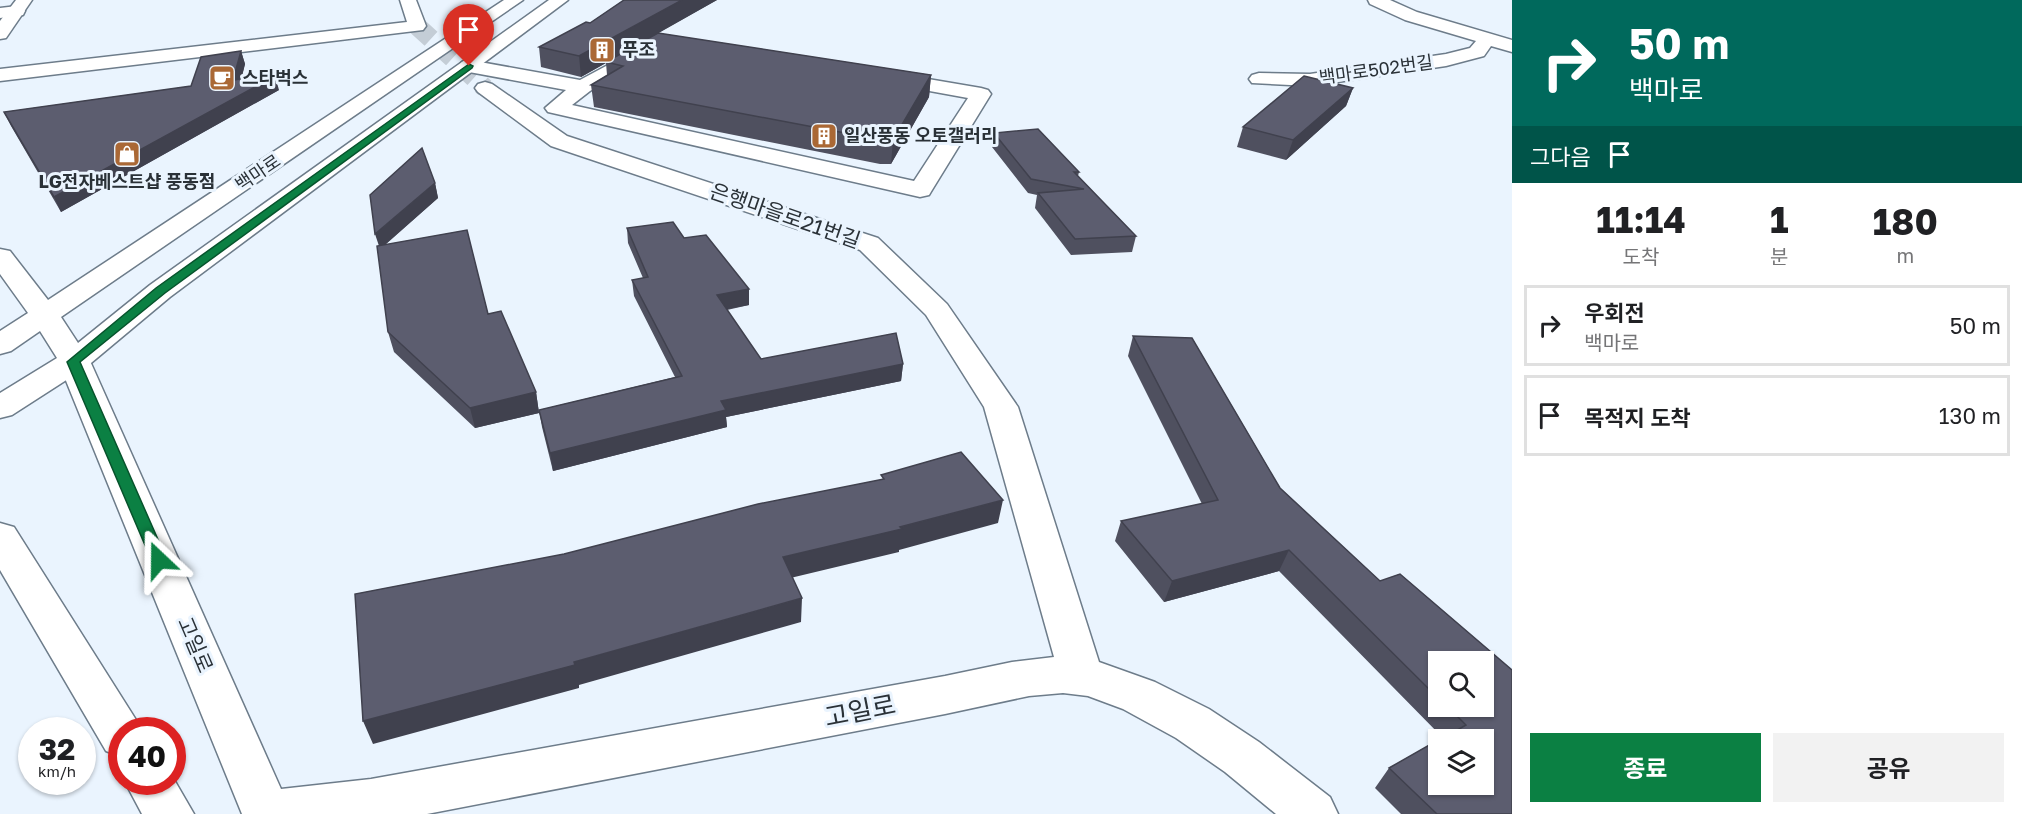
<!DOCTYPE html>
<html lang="ko">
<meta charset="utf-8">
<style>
:root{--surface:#fff;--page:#f2f2f2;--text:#202124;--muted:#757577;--line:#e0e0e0;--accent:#0b8043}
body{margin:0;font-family:"Golos Text","Noto Sans KR",sans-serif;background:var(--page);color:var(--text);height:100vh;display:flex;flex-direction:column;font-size:22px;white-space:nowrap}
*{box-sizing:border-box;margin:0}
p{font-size:20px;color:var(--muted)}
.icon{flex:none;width:33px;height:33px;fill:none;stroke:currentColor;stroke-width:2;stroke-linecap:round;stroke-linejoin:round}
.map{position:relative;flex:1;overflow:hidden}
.panel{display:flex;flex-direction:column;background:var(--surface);width:510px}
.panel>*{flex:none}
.guide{background:#00695c;color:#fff;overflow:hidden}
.fabs{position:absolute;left:1428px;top:651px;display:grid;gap:12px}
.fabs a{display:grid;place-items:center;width:66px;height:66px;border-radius:0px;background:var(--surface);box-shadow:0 2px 4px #0004;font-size:30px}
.speed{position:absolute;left:18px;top:717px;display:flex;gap:12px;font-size:30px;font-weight:700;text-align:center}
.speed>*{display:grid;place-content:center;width:78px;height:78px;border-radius:50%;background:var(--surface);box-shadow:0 2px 4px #0004;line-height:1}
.speed small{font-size:15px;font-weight:400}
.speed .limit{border:9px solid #d22;background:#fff;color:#111}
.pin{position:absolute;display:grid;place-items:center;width:51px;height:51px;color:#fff;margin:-62px -26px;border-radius:50% 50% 50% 0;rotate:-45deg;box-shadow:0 0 6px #0007}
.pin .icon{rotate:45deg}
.me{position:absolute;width:66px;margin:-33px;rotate:337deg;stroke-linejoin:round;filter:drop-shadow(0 0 4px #0008)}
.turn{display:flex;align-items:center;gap:21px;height:126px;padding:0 18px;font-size:27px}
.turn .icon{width:78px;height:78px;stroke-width:2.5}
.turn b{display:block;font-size:42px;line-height:51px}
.then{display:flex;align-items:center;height:57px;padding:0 18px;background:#0003;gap:12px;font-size:22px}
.eta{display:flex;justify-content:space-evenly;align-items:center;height:102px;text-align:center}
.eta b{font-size:36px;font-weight:700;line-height:42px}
.primary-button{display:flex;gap:12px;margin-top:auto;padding:12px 18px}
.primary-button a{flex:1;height:69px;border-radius:0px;background:var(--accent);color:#fff;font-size:24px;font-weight:700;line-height:69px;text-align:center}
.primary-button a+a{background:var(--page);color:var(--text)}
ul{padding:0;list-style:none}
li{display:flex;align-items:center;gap:18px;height:81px;margin:0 12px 9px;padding:0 6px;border:3px solid var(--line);border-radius:0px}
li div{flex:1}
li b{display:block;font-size:22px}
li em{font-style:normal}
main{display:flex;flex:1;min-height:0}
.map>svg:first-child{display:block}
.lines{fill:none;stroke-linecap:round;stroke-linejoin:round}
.minor-tunnel{stroke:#c4cdd6;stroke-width:19;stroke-dasharray:19 10;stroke-linecap:butt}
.minor-casing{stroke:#6d7c8a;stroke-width:3}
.major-casing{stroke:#6d7c8a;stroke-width:3}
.minor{fill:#fff;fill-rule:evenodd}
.major{fill:#fff;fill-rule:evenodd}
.wall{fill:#4f505f;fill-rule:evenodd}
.shaded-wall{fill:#40414e}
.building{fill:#5c5d6f;stroke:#40414e;stroke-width:1.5}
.route{fill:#0b8043;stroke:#07532c;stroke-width:1.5}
.labels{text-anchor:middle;stroke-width:6;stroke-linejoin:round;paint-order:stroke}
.far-poi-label{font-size:18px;font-weight:bold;fill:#2a3137;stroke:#eaf4fe;text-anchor:start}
.far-street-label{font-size:18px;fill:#2a3137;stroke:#eaf4fe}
.street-label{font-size:21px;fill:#2a3137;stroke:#eaf4fe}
.near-street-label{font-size:26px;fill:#2a3137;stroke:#eaf4fe}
</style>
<main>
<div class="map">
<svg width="1512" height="814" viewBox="0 0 1512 814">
<rect width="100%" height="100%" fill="#eaf4fe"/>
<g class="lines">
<polyline class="minor-tunnel" points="417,26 485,88"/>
<defs>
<g id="minor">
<polygon points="400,0 416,0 426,26 423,30 0,81 0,69 407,22"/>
<polygon points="1368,0 1390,0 1417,12 1512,40 1512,52 1491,46 1484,56 1446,66 1310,86 1252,83 1249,79 1252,75 1259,73 1310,74 1446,54 1470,48 1476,41 1405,20 1370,4"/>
<polygon points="17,6 23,7 25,11 23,15 0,18 0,8"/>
<polygon points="647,44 654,46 656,50 654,54 590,91 572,105 914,181 968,98 880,82 877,78 880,74 887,72 981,88 988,90 991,94 932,190 929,195 920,197 548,112 545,108 566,90 469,72 462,70 459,66 462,62 469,60 580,80"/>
<polygon points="485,82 492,84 567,136 878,238 947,304 1018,407 1099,662 1155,682 1209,709 1259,742 1330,797 1338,814 1276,814 1225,772 1176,738 1123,709 1088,696 1063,693 1029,696 945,714 427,814 242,814 58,361 63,354 74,352 85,354 90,361 281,789 371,779 945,676 1012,662 1054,657 984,407 926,315 860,250 551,146 478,92 475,88 478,84"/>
<polygon points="0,523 14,527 138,723 142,730 122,730 122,757 106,751 0,570"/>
<polygon points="172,776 194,814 142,814 125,782 172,782"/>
</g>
<g id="major">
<polygon points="16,0 32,0 6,38 0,39 0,21"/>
<polygon points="504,0 523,0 61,317 78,343 150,285 549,0 568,0 170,297 85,368 12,415 0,418 0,393 57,358 40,331 11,351 0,354 0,331 28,313 0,274 0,249 10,251 48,300"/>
</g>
</defs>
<use href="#minor" class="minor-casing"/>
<use href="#major" class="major-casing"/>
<use href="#minor" class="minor"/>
<use href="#major" class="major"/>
</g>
<g class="wall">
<polygon points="624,0 717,0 658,33 931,75 929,97 891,164 880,164 594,107 591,85 607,75 606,63 581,77 541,67 539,47 590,23"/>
<polygon points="241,51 245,64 241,79 279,90 61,212 11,126 4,112 191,86"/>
<polygon points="1353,88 1346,106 1286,160 1237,147 1243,127"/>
<polygon points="994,133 1079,172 1078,176 1136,236 1132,252 1071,255 1035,208 1037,195 1028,193 992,147"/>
<polygon points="435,183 438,198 385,245 488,314 536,392 539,413 475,428 394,352 388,332 379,246"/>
<polygon points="627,228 684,238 749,305 727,310 761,359 903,364 901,381 726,417 727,427 553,471 542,427 539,410 675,377 634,296 632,280 643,278 628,243"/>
<path d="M1133 336 1192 338 1280 488 1380 581 1400 574 1512 670V814H1401L1375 788 1389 768 1438 740V784H1484V740H1440L1443 738 1279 571 1164 602 1115 541 1121 521 1202 504 1128 356ZM1438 662H1484V706H1438Z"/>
</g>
<g class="shaded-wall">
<polygon points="682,0 717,0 581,77 579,56"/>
<polygon points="241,51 245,64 238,93 233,80"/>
<polygon points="931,75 929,97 891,164 893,140"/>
<polygon points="275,76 279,90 61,212 54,197"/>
<polygon points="1353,88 1346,106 1286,160 1293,140"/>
<polygon points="435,183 438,198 380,249 375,234"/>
<polygon points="749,289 749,305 717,311 717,295"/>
<polygon points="903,364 901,381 726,417 727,427 553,471 550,453 721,401"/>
<polygon points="536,392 539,413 475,428 470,408"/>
<polygon points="1003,500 998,523 899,550 899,552 782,580 783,557 900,527"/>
<polygon points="1289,550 1279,571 1164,602 1172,581"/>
<polygon points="802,598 801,622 579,685 579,688 373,744 363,721"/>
</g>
<g class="building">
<polygon points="624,0 682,0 579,56 539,47 586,22 590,23"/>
<polygon points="658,33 931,75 893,140 882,140 591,85 623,66 606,62"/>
<polygon points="241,51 233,80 274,74 275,76 54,197 4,112 191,86 201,57"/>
<polygon points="1304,76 1353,88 1293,140 1243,127"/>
<polygon points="1038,129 1079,172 1074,172 1136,236 1075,239 1038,193 1084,189 1031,179 994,133"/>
<polygon points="422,148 435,183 375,234 370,195"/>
<polygon points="673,222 684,238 706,235 749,289 717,295 761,359 896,333 903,364 721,401 726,410 550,453 539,410 682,376 632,280 648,277 627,228"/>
<polygon points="467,230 488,314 501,311 536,392 470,408 388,332 377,246"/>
<polygon points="1133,336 1192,338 1280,488 1380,581 1400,574 1512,670 1512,814 1437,814 1389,768 1438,740 1438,784 1484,784 1484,740 1440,740 1466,725 1447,706 1484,706 1484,662 1438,662 1438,698 1289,550 1172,581 1121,521 1218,500"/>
<polygon points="961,452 1003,500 900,527 902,529 783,557 802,598 574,662 575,665 363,721 355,594 564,554 758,504 884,479 881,475"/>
</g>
<polygon class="route" points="469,64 473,66 472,68 165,293 80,362 167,560 165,564 153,564 67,362 156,288"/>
<defs>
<symbol id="building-square" viewBox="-11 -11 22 22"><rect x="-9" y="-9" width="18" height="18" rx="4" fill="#aa6835" stroke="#eaf4fe"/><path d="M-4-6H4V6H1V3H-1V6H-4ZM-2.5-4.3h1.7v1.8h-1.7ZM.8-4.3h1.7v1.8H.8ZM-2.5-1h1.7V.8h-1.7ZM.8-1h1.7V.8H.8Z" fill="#fff"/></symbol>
<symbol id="cafe-square" viewBox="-11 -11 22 22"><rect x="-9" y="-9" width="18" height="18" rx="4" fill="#aa6835" stroke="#eaf4fe"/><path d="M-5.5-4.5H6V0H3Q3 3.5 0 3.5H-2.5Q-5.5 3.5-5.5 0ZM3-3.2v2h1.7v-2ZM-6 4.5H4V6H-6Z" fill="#fff"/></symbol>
<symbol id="shop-square" viewBox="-11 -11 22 22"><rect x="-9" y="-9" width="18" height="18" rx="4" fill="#aa6835" stroke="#eaf4fe"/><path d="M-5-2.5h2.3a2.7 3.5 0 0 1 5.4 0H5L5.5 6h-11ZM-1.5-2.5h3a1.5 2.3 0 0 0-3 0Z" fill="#fff"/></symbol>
</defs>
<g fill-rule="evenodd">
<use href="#building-square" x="587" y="35" width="30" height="30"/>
<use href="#cafe-square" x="207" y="63" width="30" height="30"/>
<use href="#building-square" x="809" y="121" width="30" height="30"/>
<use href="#shop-square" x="112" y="139" width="30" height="30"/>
</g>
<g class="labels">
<g class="far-poi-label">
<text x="622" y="56">푸조</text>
<text x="242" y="84">스타벅스</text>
<text x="844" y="142">일산풍동 오토갤러리</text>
<text x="127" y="188" text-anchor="middle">LG전자베스트샵 풍동점</text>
</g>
<g class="far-street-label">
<text transform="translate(1376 70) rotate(-8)" y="6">백마로502번길</text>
<text transform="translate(258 173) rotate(-34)" y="6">백마로</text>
</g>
<g class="street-label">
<text transform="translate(785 216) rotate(19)" y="7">은행마을로21번길</text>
<text transform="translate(195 645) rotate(67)" y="7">고일로</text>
</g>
<g class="near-street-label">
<text transform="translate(860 711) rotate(-11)" y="9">고일로</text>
</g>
</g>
</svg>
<div class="fabs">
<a><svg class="icon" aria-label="search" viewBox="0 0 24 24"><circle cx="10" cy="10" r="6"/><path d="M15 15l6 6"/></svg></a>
<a><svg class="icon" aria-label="layers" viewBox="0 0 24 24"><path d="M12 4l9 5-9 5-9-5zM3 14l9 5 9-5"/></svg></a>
</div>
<div class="speed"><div>32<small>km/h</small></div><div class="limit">40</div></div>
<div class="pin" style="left:469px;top:66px;background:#d93025"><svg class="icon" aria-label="arrive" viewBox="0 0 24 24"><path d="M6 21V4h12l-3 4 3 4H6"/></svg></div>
<svg class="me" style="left:159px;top:560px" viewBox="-20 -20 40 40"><path d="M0-17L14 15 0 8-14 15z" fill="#0b8043" stroke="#fff" stroke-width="4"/></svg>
</div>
<section class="panel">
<div class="guide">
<div class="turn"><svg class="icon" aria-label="right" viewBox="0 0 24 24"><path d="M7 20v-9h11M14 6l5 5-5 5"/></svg><div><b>50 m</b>백마로</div></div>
<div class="then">그다음<svg class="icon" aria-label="arrive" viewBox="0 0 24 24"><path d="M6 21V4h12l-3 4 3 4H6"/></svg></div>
</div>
<div class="eta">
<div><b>11:14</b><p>도착</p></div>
<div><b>1</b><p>분</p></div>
<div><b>180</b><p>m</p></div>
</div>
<ul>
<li><svg class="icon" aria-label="right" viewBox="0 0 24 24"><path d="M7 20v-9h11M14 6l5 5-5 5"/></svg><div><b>우회전</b><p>백마로</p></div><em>50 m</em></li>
<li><svg class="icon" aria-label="arrive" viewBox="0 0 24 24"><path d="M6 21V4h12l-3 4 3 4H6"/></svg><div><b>목적지 도착</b></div><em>130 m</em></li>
</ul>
<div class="primary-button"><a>종료</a><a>공유</a></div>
</section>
</main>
